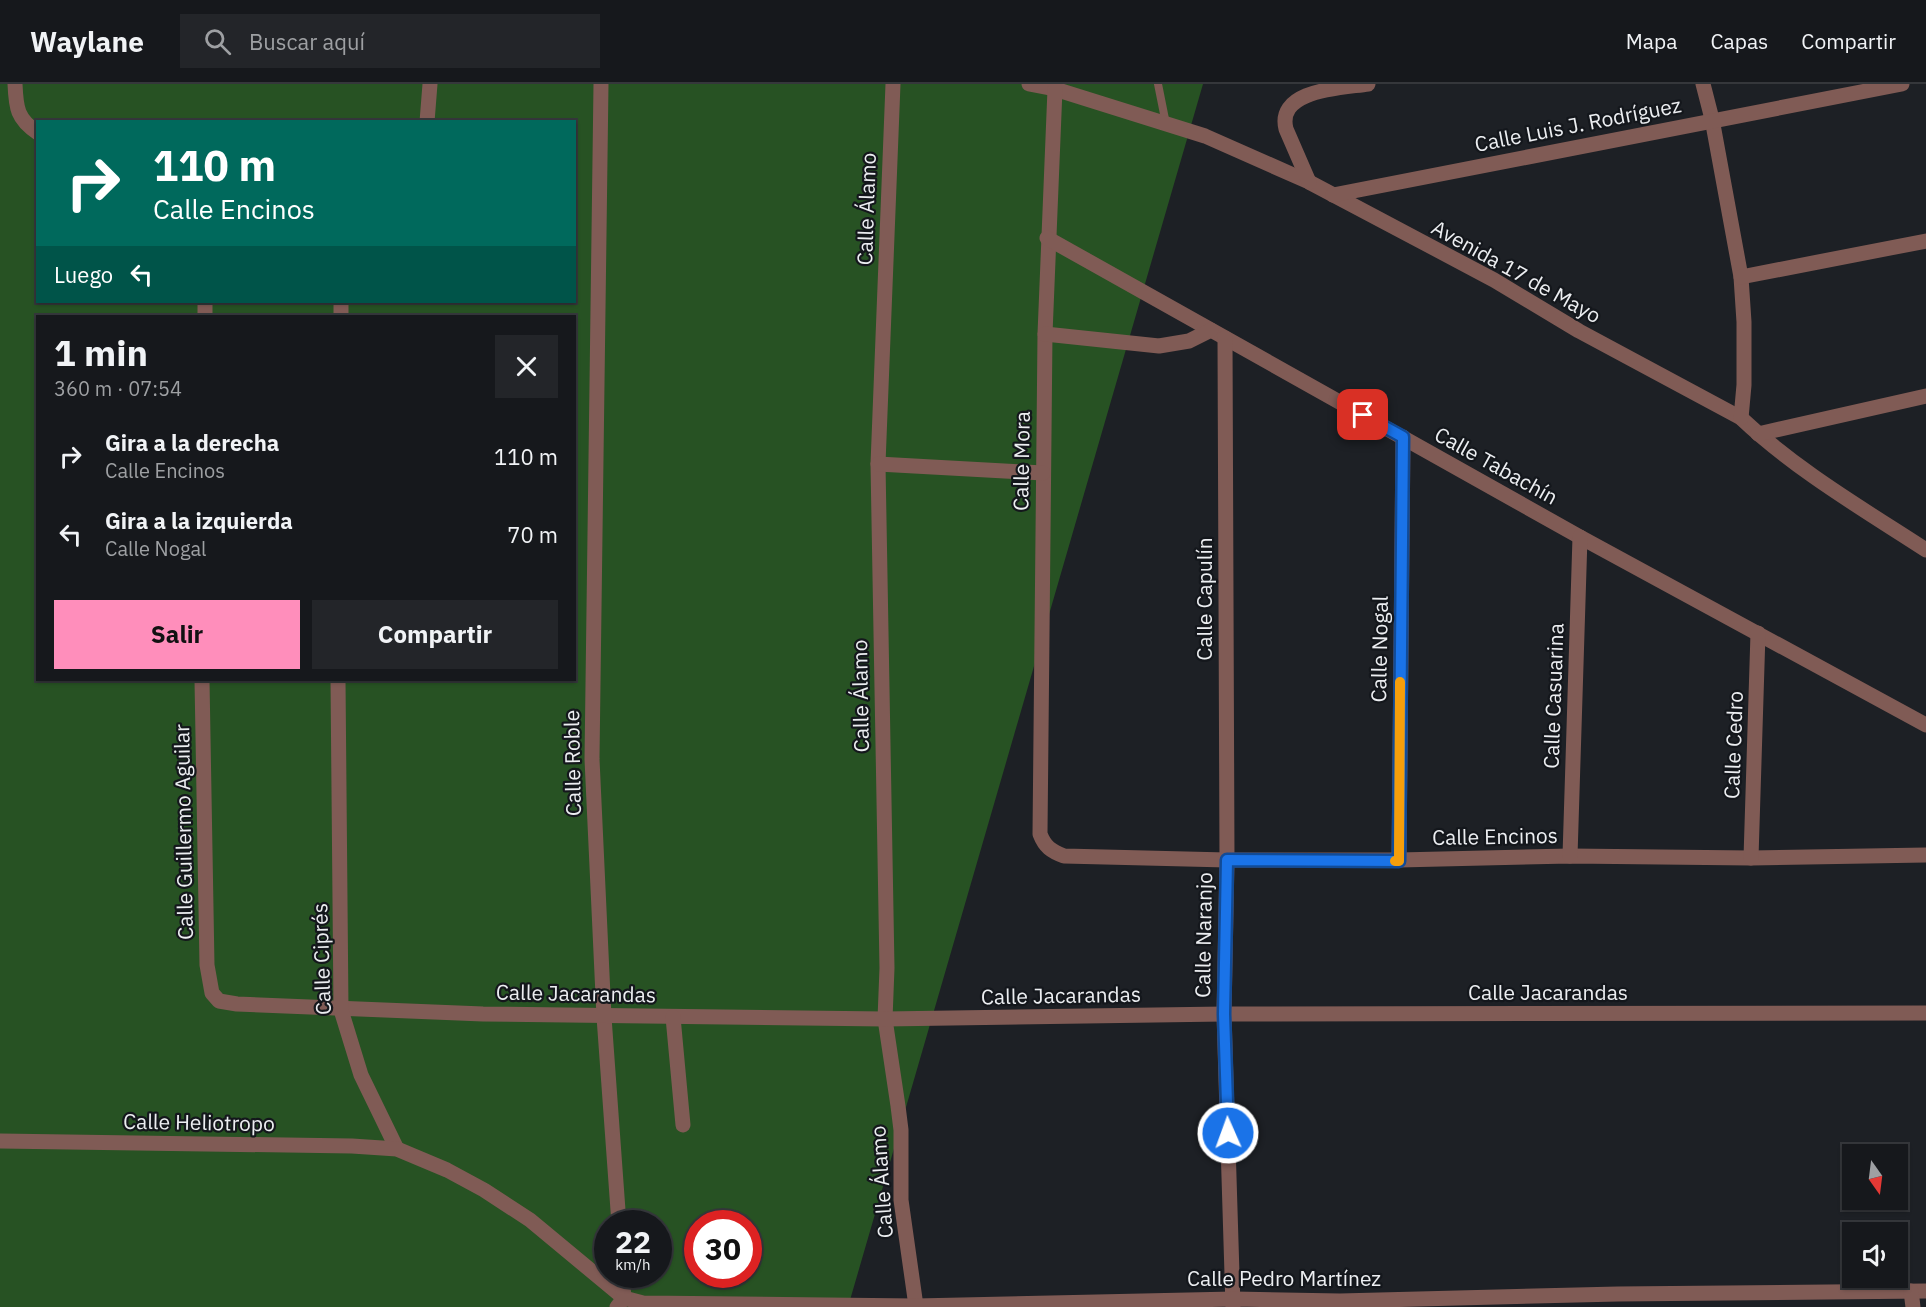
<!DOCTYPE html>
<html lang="es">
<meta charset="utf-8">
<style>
:root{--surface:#16181c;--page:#232529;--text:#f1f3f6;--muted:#9ea0a3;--line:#35373b;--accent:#ff8ebb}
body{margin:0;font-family:"IBM Plex Sans",sans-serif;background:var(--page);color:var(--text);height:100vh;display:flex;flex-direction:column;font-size:22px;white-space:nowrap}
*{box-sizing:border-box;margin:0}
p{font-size:20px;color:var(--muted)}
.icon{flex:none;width:33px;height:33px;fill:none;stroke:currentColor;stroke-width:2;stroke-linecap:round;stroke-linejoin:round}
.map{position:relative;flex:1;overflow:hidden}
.drawer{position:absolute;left:36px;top:231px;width:540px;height:366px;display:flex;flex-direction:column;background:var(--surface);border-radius:0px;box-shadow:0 2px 4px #0004,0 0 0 2px var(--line)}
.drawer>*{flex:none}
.banner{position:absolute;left:36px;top:36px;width:540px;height:183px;border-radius:0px;box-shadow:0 2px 4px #0004,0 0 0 2px var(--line);background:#00695c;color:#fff;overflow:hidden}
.needle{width:39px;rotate:166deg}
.controls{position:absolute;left:1842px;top:1060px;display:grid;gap:12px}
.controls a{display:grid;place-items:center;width:66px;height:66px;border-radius:0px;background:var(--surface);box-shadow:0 2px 4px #0004,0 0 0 2px var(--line);font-size:30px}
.speed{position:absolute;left:594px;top:1126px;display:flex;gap:12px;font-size:30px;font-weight:700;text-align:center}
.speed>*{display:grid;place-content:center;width:78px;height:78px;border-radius:50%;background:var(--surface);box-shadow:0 2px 4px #0004,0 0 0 2px var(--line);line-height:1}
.speed small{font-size:15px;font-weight:400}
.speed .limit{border:9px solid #d22;background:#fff;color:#111}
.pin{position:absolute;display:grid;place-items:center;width:51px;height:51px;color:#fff;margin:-26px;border-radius:12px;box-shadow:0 3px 9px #0006}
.me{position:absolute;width:66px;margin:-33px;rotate:358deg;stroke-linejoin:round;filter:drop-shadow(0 0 4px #0008)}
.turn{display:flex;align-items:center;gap:21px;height:126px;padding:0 18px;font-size:27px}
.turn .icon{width:78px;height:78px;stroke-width:2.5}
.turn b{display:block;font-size:42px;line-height:51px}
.then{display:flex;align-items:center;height:57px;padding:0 18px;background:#0003;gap:12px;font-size:22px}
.round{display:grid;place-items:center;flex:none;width:63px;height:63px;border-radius:0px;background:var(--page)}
.headline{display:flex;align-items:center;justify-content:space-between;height:102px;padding:0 18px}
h1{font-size:36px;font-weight:700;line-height:45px}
.action{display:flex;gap:12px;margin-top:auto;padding:12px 18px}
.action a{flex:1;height:69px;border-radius:0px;background:var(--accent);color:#111;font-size:24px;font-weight:700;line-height:69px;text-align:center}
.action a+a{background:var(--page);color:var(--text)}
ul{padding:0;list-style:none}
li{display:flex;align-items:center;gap:18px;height:78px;padding:0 18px}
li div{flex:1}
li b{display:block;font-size:22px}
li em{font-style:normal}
header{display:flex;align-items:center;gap:36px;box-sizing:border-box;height:84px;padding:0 30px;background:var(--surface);border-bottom:2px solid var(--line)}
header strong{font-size:28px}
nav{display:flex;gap:33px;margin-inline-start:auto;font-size:21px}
.search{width:420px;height:54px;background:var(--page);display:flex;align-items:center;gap:15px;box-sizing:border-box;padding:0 21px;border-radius:0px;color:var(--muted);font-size:22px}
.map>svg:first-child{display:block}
.green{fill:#275223;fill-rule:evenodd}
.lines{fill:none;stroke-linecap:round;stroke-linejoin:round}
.lane{stroke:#805b55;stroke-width:8}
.street{stroke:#805b55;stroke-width:15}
.route-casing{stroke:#114b97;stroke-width:15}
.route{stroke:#1a73e8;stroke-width:10}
.slow{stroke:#f59e0b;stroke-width:10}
.labels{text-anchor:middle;stroke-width:4.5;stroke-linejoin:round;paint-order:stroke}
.street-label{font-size:21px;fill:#eceef1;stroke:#14171c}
</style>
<header>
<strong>Waylane</strong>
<div class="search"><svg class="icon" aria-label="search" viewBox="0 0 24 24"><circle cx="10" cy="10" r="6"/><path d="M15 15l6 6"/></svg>Buscar aquí</div>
<nav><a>Mapa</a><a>Capas</a><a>Compartir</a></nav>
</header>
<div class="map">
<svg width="1926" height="1223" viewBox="0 0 1926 1223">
<rect width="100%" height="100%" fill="#1d2025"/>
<path class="green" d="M0 0H1203L848 1223H0ZM38 38H574V218H38ZM38 232H574V596H38ZM608 1140H658V1191H608ZM698 1140H748V1191H698Z"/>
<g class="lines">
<polyline class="lane" points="1158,0 1166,40"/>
<g class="street">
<path d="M15 0C16 24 17 35 38 49"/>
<polyline points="601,0 592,675 604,933 619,1140"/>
<polyline points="893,0 878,380 887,884 885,935 898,1022 901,1046 901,1116 916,1222"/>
<path d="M1029 0 1055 5 1205 52 1309 98 1494 196 1579 247 1741 334C1796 386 1863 425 1926 466"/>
<polyline points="1703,0 1712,35 1741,193 1744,238 1744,301 1741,334"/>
<path d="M1055 5 1045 250 1040 750C1045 763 1051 767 1064 772L1227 776H1399L1570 772 1751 774 1926 771"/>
<polyline points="427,38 430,0"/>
<path d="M1309 98 1286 45C1276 5 1343 4 1368 0"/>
<polyline points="1333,111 1902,0"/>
<polyline points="1047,154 1580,453 1926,641"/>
<polyline points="1741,193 1926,157"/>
<polyline points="205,232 205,218"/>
<polyline points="341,232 341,218"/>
<polyline points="1045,250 1159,262 1189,257 1211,246"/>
<polyline points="1225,254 1227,776 1224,930 1233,1223"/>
<polyline points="1758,350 1926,312"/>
<polyline points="878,380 1043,389"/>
<polyline points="202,596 207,881 212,909 219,917 237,920 483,930 885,935 1224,930 1926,929"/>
<polyline points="338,596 341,926 361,991 397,1065"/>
<polyline points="1570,772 1580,453"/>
<polyline points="1751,774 1758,549"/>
<polyline points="1399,776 1403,353"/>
<polyline points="673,933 683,1041"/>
<polyline points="0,1057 352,1062 397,1065 447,1086 484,1106 530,1136 624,1214 643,1219 916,1222 1234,1215 1340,1217 1618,1210 1926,1207"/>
<polyline points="1911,1207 1913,1223"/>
<polyline points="617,1223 624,1214 622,1191"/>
</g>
</g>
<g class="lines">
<defs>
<polyline id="route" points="1228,1049 1224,930 1227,776 1399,777 1403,353 1363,331"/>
</defs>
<use href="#route" class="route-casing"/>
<use href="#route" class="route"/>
<polyline class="slow" points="1395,777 1399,777 1400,598"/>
</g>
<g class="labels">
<g class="street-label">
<text transform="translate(1578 41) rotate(-11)" y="7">Calle Luis J. Rodríguez</text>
<text transform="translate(867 125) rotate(-88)" y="7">Calle Álamo</text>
<text transform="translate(1516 188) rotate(29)" y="7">Avenida 17 de Mayo</text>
<text transform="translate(1022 377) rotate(-89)" y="7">Calle Mora</text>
<text transform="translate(1496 382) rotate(29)" y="7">Calle Tabachín</text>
<text transform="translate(1205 515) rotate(-90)" y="7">Calle Capulín</text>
<text transform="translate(1380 565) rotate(-89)" y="7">Calle Nogal</text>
<text transform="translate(861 612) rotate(-91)" y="7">Calle Álamo</text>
<text transform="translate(1554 612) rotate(-88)" y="7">Calle Casuarina</text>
<text transform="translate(1734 661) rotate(-88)" y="7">Calle Cedro</text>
<text transform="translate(573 679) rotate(-91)" y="7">Calle Roble</text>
<text transform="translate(184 748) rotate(-91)" y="7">Calle Guillermo Aguilar</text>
<text transform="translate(1495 753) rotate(-1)" y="7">Calle Encinos</text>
<text transform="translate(1204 851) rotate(-89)" y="7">Calle Naranjo</text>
<text transform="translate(322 875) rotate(-92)" y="7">Calle Ciprés</text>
<text x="1548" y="916">Calle Jacarandas</text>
<text transform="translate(576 910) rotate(1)" y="7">Calle Jacarandas</text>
<text transform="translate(1061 912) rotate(-1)" y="7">Calle Jacarandas</text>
<text transform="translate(199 1039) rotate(1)" y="7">Calle Heliotropo</text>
<text transform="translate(882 1098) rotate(-94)" y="7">Calle Álamo</text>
<text x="1284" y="1202">Calle Pedro Martínez</text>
</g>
</g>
</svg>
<div class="controls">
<a><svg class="needle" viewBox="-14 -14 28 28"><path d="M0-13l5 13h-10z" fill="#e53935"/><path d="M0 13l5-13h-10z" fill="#9ea0a3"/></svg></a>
<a><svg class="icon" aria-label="sound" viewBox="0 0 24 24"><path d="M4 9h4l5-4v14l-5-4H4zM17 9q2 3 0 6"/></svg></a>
</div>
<div class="speed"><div>22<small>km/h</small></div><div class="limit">30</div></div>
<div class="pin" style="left:1363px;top:331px;background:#d93025"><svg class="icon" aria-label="arrive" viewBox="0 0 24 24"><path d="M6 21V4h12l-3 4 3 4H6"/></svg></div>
<svg class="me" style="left:1228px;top:1049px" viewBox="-20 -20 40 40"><circle r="17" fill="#1a73e8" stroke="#fff" stroke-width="3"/><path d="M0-11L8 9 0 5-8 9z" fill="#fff"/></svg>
<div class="banner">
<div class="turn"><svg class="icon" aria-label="right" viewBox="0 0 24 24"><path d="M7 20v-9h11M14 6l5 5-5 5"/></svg><div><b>110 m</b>Calle Encinos</div></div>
<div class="then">Luego<svg class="icon" aria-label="left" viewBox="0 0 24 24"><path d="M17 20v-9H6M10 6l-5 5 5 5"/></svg></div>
</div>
<section class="drawer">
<div class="headline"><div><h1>1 min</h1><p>360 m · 07:54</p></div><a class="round"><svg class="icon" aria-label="close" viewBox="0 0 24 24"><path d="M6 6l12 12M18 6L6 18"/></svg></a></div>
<ul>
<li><svg class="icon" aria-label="right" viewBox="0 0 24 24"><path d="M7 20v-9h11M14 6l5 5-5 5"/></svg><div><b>Gira a la derecha</b><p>Calle Encinos</p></div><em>110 m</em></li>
<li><svg class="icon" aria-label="left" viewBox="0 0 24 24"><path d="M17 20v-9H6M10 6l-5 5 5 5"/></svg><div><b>Gira a la izquierda</b><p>Calle Nogal</p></div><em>70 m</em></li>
</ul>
<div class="action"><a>Salir</a><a>Compartir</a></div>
</section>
</div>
